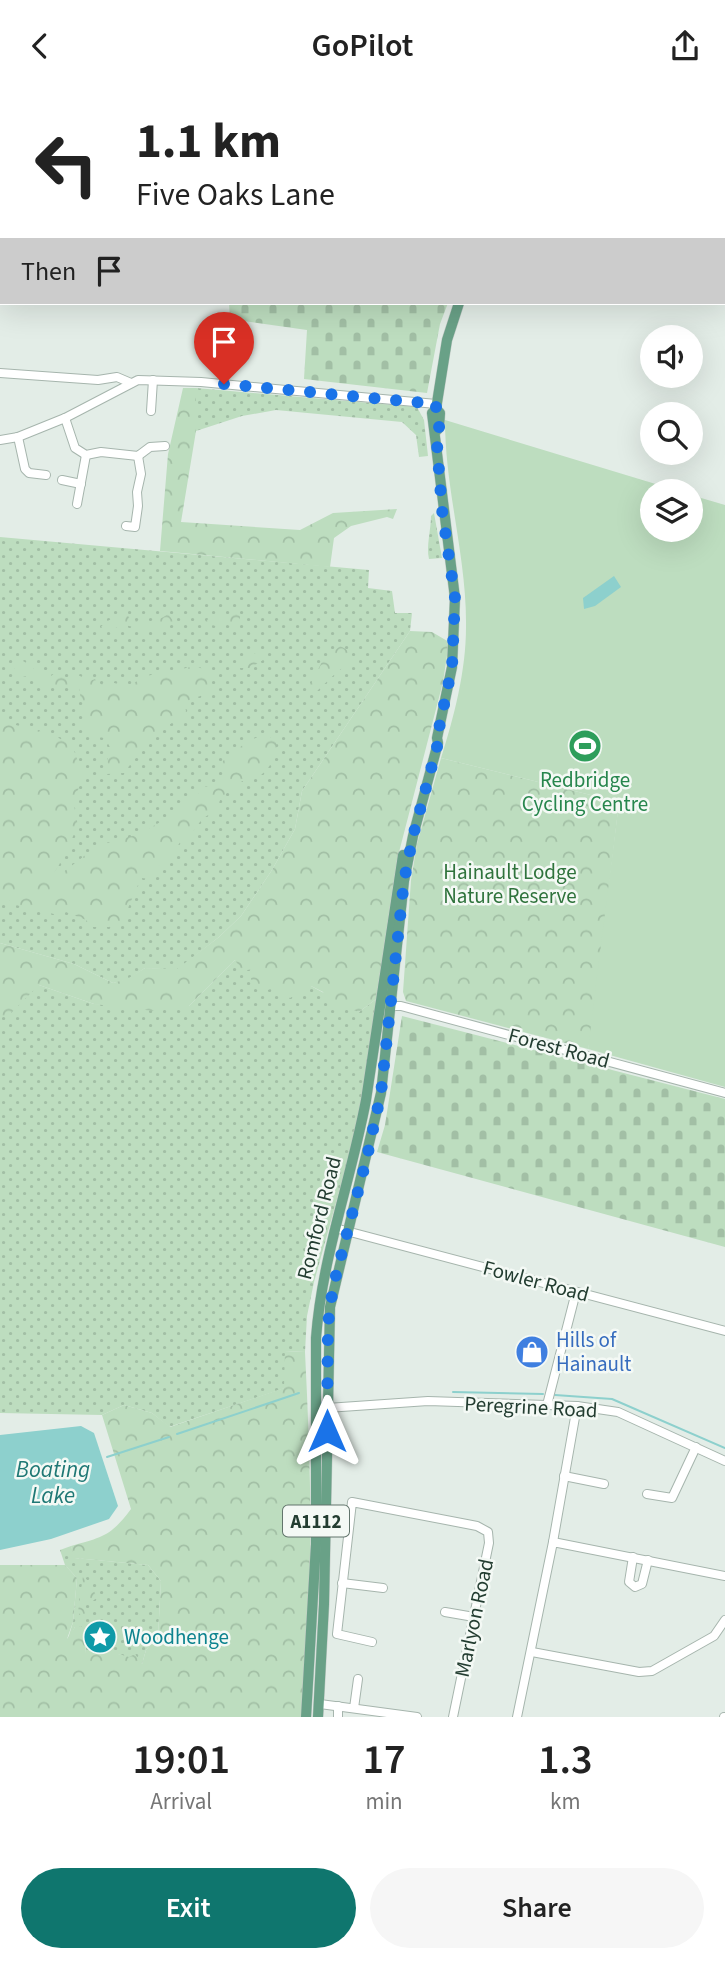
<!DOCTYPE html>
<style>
:root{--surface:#fff;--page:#f6f6f6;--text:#222;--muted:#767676;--accent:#0f766e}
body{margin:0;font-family:"Source Sans 3",sans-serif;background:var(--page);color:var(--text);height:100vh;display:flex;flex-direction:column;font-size:26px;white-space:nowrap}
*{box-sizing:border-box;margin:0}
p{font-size:23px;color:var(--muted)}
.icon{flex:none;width:38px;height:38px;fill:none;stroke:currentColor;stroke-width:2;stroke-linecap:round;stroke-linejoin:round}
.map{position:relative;height:1626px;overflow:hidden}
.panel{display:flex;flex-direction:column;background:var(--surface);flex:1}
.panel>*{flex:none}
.guide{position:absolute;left:0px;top:0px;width:726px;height:214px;box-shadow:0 7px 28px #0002;background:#fff;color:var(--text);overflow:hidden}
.tools{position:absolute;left:640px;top:234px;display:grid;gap:14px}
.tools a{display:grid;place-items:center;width:63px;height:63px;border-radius:50%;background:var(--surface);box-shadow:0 7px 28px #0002;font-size:35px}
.pin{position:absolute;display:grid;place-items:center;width:60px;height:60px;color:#fff;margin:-72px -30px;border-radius:50% 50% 50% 0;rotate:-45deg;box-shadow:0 0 7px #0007}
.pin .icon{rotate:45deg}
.me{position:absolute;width:77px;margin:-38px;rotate:0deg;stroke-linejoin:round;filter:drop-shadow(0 0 5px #0008)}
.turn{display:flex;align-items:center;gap:24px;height:147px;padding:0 21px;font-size:32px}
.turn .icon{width:91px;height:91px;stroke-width:2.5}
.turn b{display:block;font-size:49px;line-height:60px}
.then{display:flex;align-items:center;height:66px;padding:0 21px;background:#0003;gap:14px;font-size:26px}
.eta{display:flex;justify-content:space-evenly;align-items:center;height:119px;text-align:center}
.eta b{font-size:42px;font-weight:600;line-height:49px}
.primary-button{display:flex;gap:14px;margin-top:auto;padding:14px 21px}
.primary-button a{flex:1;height:80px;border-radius:42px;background:var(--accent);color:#fff;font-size:28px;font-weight:600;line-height:80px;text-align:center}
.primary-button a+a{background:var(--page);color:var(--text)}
header{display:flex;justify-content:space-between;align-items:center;height:91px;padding:0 21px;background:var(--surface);font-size:32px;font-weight:600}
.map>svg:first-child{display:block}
.grass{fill:url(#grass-dots)}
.forest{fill:url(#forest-crowns)}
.cemetery{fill:url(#cemetery-stones)}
.pitch{fill:#bdddbf}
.water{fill:#8dd0cd}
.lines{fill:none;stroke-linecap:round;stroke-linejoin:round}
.stream{stroke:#8dd0cd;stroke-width:2}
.minor-casing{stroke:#a6b5ad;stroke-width:10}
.major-casing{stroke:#c1c9c5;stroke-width:11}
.minor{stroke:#fff;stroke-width:8}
.major{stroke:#69a187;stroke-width:10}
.route{stroke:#1a73e8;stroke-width:12;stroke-dasharray:0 21.6}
.labels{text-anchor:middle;stroke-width:5;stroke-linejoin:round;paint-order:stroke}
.shield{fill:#f4f9f5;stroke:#62756c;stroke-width:2}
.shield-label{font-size:19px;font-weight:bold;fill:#233d31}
.leisure-label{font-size:21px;fill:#27864d;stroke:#f4f9f5}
.park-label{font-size:21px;fill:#2f733c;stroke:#f4f9f5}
.street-label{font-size:21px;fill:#233d31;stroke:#f4f9f5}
.shop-label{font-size:21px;fill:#366cbe;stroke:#f4f9f5;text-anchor:start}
.culture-label{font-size:21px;fill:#0d838f;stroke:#f4f9f5;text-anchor:start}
.water-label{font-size:23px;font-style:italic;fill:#1f7875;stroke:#f4f9f5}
</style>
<header><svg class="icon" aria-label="back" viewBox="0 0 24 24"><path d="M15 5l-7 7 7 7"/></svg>GoPilot<svg class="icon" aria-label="share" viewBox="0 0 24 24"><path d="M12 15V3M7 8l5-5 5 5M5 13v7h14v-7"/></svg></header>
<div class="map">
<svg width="725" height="1626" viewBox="0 0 725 1626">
<defs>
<pattern id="grass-dots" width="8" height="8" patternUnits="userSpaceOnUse" patternTransform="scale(1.75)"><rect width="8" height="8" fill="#bdddbf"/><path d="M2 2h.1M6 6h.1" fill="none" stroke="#a2bfa5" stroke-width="1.8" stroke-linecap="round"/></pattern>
<pattern id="forest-crowns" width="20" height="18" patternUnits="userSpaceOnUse" patternTransform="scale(1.75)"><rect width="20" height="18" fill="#bdddbf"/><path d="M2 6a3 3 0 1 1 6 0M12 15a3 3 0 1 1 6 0" fill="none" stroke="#a2bfa5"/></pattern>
<pattern id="cemetery-stones" width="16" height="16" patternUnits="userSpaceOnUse" patternTransform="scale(1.75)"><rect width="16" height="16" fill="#bdddbf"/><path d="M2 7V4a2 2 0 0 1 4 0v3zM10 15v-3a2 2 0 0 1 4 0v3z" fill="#a2bfa5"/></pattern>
</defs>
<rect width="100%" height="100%" fill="#e3ede7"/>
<g class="grass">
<polygon points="196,297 417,316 424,329 428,365 419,366 416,344 402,331 276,319 242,325 196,340"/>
<path d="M434 422 442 467 429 468C426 455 431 439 431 425Z"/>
<polygon points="0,446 369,479 368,497 392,500 395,522 412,522 410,540 302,700 295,738 272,779 241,825 219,846 177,879 145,877 127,889 113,892 74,873 0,852"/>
<polygon points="235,869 254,878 276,896 311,895 359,921 376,908 369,970 357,1036 314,1191 307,1225 305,1261 285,1260 285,1297 169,1336 152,1322 124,1314 102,1324 0,1322 0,891 39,894 94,913 189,915"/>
<path d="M71 1455 75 1467 148 1474 161 1490 158 1545 146 1559 142 1573C118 1560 111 1562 85 1562L87 1540 75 1536 67 1551 73 1531 77 1487 65 1474 60 1459Z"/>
</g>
<g class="forest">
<polygon points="183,297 196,297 196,340 181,431 300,439 333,422 397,418 393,428 387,426 351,435 334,447 330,476 160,460 168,363"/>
<path d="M168 523 174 531 166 538 146 539 125 534 106 540 101 536C107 529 119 523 128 525L131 529C144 532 158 531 168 523Z"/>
<path d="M218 523H237L240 525V528C235 534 231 536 224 533 217 537 211 534 205 530Z"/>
<polygon points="410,540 432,541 449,551 443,591 397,769 376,908 359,921 350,918 338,919 327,913 323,901 311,895 290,907 281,904 276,896 265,900 256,898 251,888 253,878 242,880 235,869 189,915 154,920 94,913 39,894 7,926 0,925 0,852 74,873 113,892 127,888 145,877 177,878 219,846 241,825 272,779 295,738 302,700"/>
<path d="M340 555C347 558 352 562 352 570L337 581 316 601H311L308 597 322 571Z"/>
<polygon points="259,561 262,563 263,569 250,577 236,577 234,574 242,566"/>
<path d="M23 570 33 576V580L36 584 39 580 51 585 56 581 67 587 76 583 90 590 95 588 99 595C107 589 118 591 125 597L146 585 196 575 207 580 211 586 212 597 203 604 184 611 186 620 184 626C181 628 178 629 174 631 161 637 132 670 124 682L107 683 105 678 108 673 107 669 112 660 105 647C101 646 97 646 93 645 79 640 84 621 85 611L81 610 79 597C69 594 58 598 49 593L44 596 27 585 22 586 14 579 17 573Z"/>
<path d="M1 631C20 635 62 642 73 658 78 666 77 675 84 683 79 691 79 702 73 709L78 735 59 774 50 788 52 790 97 755 139 743 164 729 171 728 176 723V718L188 712 205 696 221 691 224 683 223 670C237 659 259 636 276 649 280 668 261 692 242 690L236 699 231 698 221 707 216 719 202 728 188 748 181 750 170 766 155 778 152 788 141 787 122 831 109 836H91L86 829 66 821 58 824 16 814 0 804Z"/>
<polygon points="441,667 619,711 601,864 610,864 588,958 406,910 403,901 411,789 417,753"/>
<path d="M285 1260 305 1261C311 1382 315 1505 301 1626H0V1474H65L77 1487 73 1531 67 1548 75 1536 81 1535 87 1540 85 1562 111 1561 129 1566 135 1563 142 1573 146 1559 158 1545 161 1490 148 1474 74 1467 71 1455C103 1446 111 1445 131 1418L102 1324 124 1314 152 1322 170 1336 284 1297Z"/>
<polygon points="83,1485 91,1493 97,1507 83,1516 86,1524 82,1526 78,1521"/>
</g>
<g class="cemetery">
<polygon points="229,212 448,212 440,233 427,302 304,288 307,239 230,228"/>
<polygon points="402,925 725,1008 725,1156 377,1061 385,1034"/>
</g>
<path class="pitch" d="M445 329 682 401H653V439H691V404L725 414V996L588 958 619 711 441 667C454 626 466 580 466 536 467 467 445 399 445 329Z"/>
<g class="water">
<polygon points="614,485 621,496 595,515 584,518 583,507"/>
<polygon points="81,1335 94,1342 118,1415 109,1428 51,1448 0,1459 0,1344"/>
</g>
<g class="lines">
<g class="stream">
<polyline points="453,1301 543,1303"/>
<polyline points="555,1304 612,1308 725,1357"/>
<polyline points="177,1343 299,1302"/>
<polyline points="107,1366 169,1346"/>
</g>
<defs>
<g id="minor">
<polyline points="0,282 98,289 117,286 131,292"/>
<polyline points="151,320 153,289"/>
<polyline points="65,327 75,357 86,364 101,361 138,365 150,356 165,355"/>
<polyline points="18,346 25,378 29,382 46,384"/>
<polyline points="0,349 18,346 65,327 138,289 201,291 436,313"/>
<polyline points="62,389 81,393"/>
<polyline points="77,413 86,364"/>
<polyline points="126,435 135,436 138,415 137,401 141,383 138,365"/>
<polyline points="392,915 401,915 725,1002"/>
<polyline points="335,1137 725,1240"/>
<polyline points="547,1314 576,1201"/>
<polyline points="327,1317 428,1310 577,1315 618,1321 725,1370"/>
<polyline points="564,1385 604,1393"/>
<polyline points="647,1403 672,1407 696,1356"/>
<polyline points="553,1451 577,1315"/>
<polyline points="633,1466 629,1491 635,1496 642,1493 648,1469"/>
<polyline points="342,1492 383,1497"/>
<polyline points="445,1521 474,1526"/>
<polyline points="372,1551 337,1543 352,1411 477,1435 488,1441 489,1452 453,1626"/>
<polyline points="532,1561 639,1581 652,1580 714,1545 725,1529"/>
<polyline points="320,1613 417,1626"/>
<polyline points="354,1617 358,1588"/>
<polyline points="338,1626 338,1615"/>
<polyline points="517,1626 553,1451 725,1485"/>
<polyline points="724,1626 725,1626"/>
</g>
<g id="major">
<polyline points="517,0 518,2"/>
<polyline points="552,2 553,0"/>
<polyline points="436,318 440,322 439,337 436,340"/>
<path d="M306 1626 316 1453V1247C322 1166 351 1089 366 1009L403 764"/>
<polyline points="318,1626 324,1513 330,1216 381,1002 404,790 413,745 438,652 437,647 452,576 455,507 432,322 436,318 447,249 459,212"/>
</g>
</defs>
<use href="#minor" class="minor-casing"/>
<use href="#major" class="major-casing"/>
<use href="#minor" class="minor"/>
<use href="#major" class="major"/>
</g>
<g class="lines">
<polyline class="route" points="224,293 436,313 436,318 440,322 439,337 436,340 442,419 455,507 452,576 437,647 438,652 413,745 404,790 381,1002 367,1066 333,1196 328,1233 327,1340"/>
</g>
<defs>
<symbol id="stadium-disc" viewBox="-11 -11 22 22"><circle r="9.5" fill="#2e9e5b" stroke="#f4f9f5"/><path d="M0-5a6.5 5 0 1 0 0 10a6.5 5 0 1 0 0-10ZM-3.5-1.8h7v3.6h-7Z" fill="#fff"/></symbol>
<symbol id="shop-disc" viewBox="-11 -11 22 22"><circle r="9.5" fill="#3f7fe0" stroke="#f4f9f5"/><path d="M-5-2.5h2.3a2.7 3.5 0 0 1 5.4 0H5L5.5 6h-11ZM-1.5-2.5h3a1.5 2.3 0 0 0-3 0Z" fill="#fff"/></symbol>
<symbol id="sight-disc" viewBox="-11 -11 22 22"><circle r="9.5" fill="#0f9aa8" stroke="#f4f9f5"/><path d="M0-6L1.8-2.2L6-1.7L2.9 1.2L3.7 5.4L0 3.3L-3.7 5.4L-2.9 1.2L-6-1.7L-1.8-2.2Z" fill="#fff"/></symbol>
</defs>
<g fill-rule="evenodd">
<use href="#stadium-disc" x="566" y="636" width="38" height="38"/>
<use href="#shop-disc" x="513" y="1242" width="38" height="38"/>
<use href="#sight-disc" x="81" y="1527" width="38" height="38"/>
</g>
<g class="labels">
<rect class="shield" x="283" y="1414.5" width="66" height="31" rx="5"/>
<g class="shield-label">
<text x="316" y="1437">A1112</text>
</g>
<g class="leisure-label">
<text x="585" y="696">Redbridge<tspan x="585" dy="24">Cycling Centre</tspan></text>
</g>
<g class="park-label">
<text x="510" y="788">Hainault Lodge<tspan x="510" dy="24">Nature Reserve</tspan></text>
</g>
<g class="street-label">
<text transform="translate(559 957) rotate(15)" y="7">Forest Road</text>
<text transform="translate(319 1127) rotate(-76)" y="7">Romford Road</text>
<text transform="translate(536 1190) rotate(15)" y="7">Fowler Road</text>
<text transform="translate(531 1316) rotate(3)" y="7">Peregrine Road</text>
<text transform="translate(474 1527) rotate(-78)" y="7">Marlyon Road</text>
</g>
<g class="shop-label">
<text x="556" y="1256">Hills of<tspan x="556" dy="24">Hainault</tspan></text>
</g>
<g class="culture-label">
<text x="124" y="1553">Woodhenge</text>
</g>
<g class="water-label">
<text x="53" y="1386">Boating<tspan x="53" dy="26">Lake</tspan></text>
</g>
</g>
</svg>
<div class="tools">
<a><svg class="icon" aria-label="sound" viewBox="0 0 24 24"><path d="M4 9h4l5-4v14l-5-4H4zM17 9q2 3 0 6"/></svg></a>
<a><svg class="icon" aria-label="search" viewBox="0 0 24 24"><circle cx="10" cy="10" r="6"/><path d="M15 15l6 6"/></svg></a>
<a><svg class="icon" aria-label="layers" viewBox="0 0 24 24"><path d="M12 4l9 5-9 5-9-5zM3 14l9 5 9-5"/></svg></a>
</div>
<div class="pin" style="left:224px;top:293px;background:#d93025"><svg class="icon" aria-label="arrive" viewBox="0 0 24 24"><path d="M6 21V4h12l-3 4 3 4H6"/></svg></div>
<svg class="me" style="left:327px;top:1340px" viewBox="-20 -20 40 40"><path d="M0-17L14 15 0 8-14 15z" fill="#1a73e8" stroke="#fff" stroke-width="4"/></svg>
<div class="guide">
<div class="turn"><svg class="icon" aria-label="left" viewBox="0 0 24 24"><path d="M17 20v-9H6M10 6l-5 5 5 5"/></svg><div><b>1.1 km</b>Five Oaks Lane</div></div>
<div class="then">Then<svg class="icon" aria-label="arrive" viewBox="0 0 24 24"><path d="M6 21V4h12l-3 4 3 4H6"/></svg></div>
</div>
</div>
<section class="panel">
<div class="eta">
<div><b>19:01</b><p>Arrival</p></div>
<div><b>17</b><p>min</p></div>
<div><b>1.3</b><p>km</p></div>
</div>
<div class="primary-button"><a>Exit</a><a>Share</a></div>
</section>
